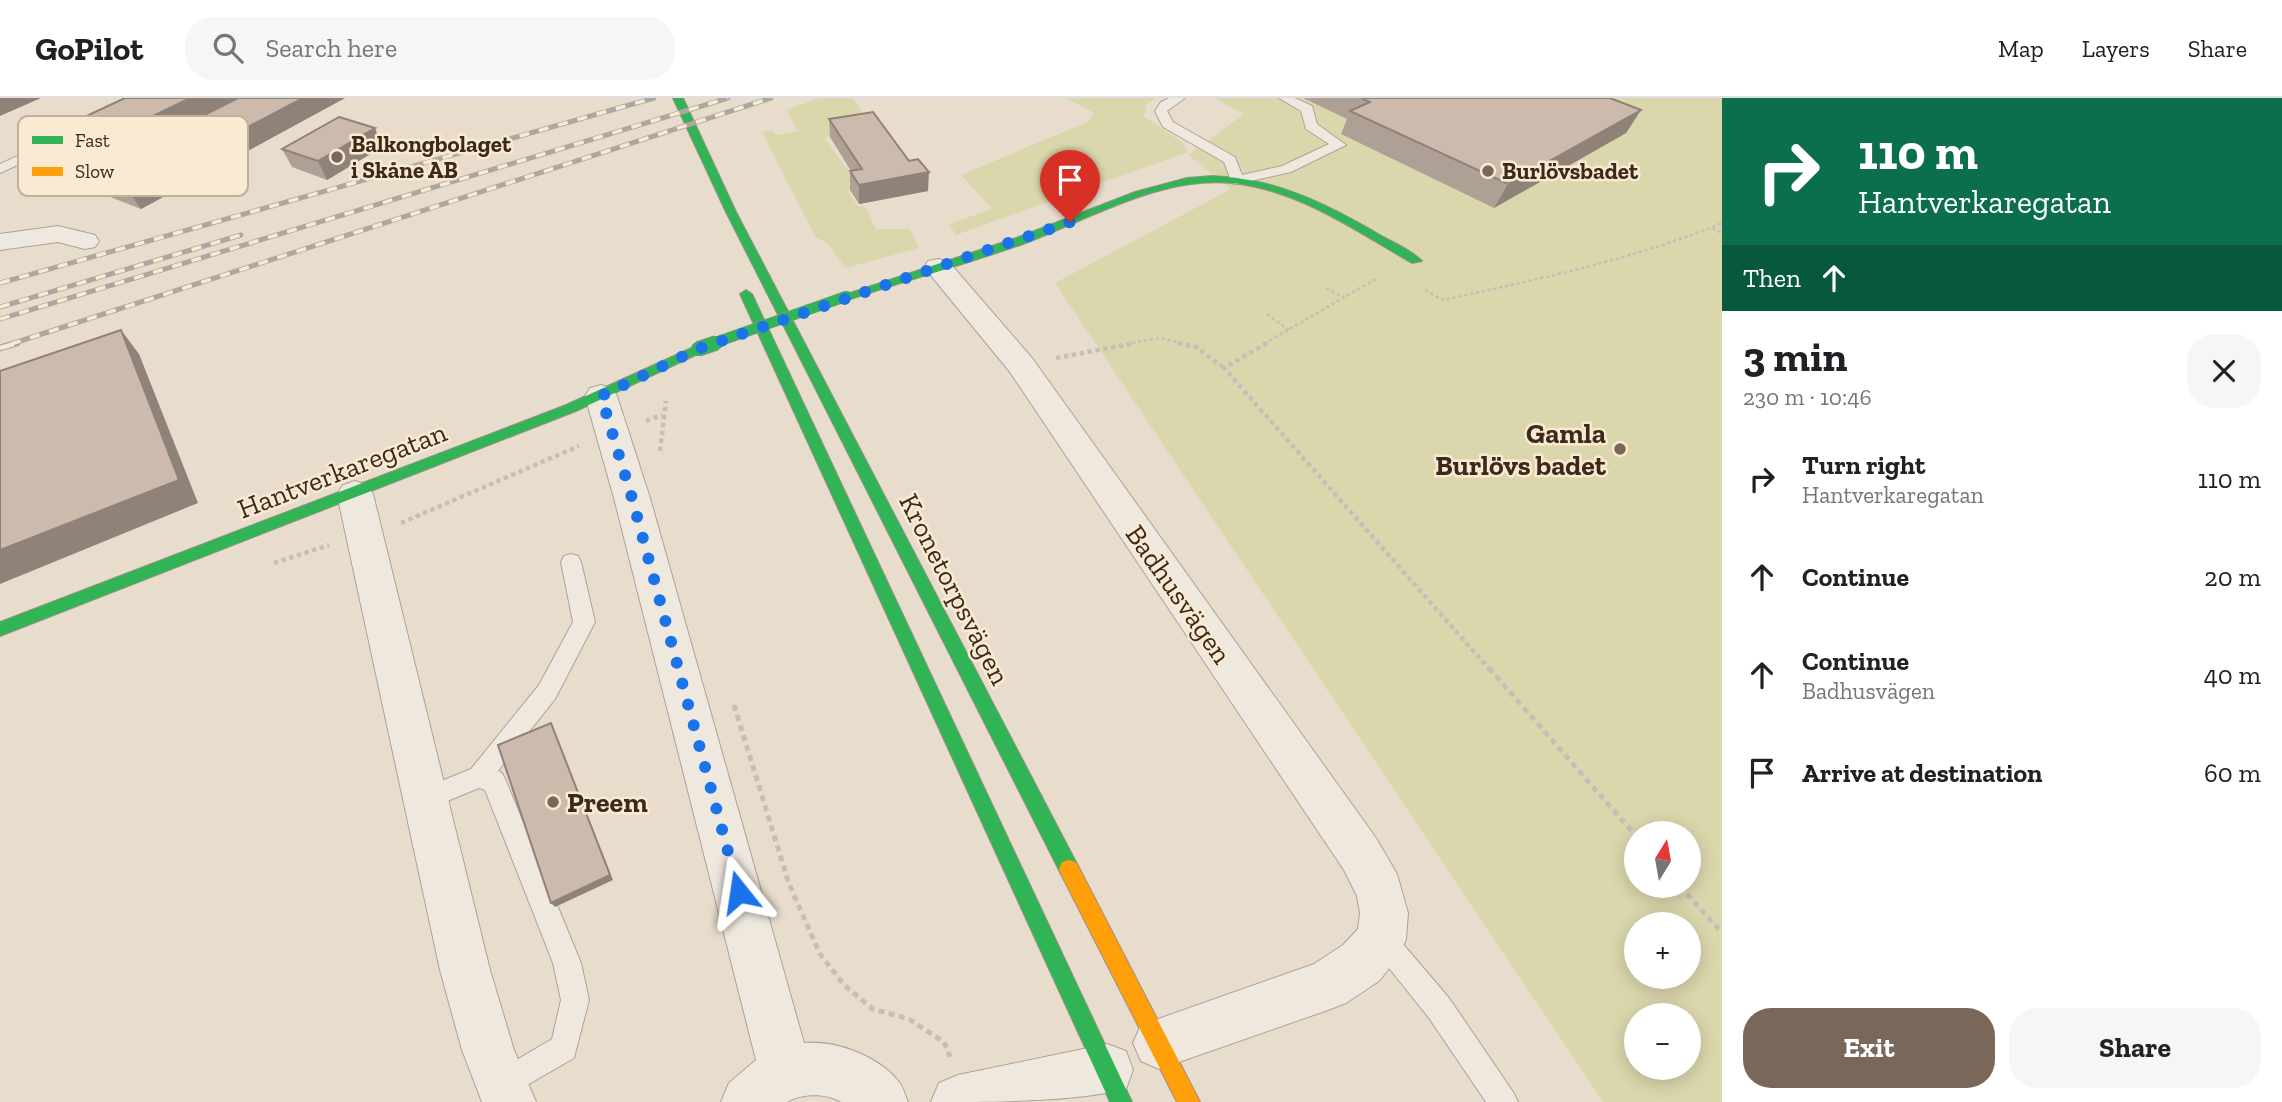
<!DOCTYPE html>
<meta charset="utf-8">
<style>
:root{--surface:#fff;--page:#f6f6f6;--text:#202124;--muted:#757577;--line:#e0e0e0;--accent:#79685a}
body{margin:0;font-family:"Zilla Slab",serif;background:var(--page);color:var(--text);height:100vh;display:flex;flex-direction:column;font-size:26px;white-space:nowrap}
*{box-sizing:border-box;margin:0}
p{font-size:23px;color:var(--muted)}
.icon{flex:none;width:38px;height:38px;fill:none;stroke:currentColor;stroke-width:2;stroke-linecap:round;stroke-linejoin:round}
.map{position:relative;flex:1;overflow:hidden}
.drawer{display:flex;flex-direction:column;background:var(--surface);width:560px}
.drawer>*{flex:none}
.banner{background:#0b6e4f;color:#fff;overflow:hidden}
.needle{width:46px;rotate:11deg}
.buttons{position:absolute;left:1624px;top:723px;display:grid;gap:14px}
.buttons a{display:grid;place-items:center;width:77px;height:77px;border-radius:50%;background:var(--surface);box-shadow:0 4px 18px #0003;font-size:35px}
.pin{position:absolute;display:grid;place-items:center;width:60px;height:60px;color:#fff;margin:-72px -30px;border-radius:50% 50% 50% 0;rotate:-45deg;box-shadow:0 0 7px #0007}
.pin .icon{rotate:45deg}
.me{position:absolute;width:77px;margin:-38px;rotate:345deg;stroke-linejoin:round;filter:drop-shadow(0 0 5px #0008)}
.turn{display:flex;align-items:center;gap:24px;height:147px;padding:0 21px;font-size:32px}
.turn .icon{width:91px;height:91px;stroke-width:2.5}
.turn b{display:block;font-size:49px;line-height:60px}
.then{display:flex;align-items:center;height:66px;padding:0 21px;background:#0003;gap:14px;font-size:26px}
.round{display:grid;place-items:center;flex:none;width:74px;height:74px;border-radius:28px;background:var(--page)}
.headline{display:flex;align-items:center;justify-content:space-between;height:119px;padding:0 21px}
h1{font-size:42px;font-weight:700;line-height:52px}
.button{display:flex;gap:14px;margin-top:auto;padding:14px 21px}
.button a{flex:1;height:80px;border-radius:28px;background:var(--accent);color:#fff;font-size:28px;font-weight:700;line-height:80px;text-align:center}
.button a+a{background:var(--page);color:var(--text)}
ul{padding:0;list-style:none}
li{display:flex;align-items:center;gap:21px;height:98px;padding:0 21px}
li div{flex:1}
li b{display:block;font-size:26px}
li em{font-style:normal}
header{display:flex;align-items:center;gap:42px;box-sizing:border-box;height:98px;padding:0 35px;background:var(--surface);border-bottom:2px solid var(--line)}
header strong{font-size:33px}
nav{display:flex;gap:38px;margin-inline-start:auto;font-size:24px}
.search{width:490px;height:63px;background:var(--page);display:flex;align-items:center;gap:18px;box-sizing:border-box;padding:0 24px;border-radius:28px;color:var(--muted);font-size:26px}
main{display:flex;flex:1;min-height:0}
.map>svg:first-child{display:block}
.green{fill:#dbd7ad;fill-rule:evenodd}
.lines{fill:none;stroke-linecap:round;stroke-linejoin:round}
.lane-casing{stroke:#ada296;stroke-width:2}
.street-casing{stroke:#ada296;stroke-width:2}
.fast-casing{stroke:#9d9185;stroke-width:2}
.slow-casing{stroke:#9d9185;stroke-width:2}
.path-far2{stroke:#c7bfb6;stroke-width:2.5;stroke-dasharray:3.5 2.5;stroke-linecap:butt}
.path-far1{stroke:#c7bfb6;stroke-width:4.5;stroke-dasharray:4.5 3.5;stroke-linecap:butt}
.path{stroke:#c7bfb6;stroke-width:5;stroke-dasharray:6 4.5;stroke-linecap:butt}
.lane{fill:#efe8df;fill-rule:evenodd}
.street{fill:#efe8df;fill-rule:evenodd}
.fast{fill:#30b455;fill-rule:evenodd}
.slow{fill:#ff9f0a;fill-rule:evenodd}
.rail-far1-casing{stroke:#aea7a0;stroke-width:5}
.rail-casing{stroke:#aea7a0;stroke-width:7}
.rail-far1{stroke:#f9ead2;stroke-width:3.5;stroke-dasharray:10;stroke-linecap:butt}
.rail{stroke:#f9ead2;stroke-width:4.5;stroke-dasharray:14;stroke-linecap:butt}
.fast-bridge-far1-casing{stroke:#9d9185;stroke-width:11;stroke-linecap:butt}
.fast-bridge-casing{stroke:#9d9185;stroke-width:16;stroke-linecap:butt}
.fast-bridge-far1{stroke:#30b455;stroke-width:10}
.fast-bridge{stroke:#30b455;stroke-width:14}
.wall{fill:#afa095}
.shaded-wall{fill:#8f8279}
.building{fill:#ccbaad;stroke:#8f8279;stroke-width:2}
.route{stroke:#1a73e8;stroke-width:12;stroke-dasharray:0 21.6}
.poi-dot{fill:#79685a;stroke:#f9ead2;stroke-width:2.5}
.labels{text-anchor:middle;stroke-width:5;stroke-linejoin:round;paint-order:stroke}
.far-poi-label{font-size:23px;font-weight:bold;fill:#3d291c;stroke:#f9ead2;text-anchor:start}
.poi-label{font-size:28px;font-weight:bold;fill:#3d291c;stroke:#f9ead2;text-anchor:end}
.street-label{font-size:28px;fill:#3d291c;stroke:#f9ead2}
.key{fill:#f9ead2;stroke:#c1b09b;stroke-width:2}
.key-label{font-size:19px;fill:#3d291c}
</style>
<header>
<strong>GoPilot</strong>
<div class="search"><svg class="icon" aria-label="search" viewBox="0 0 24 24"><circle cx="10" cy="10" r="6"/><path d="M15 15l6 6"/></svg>Search here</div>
<nav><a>Map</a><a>Layers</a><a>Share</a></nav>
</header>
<main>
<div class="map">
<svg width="1722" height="1004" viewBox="0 0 1722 1004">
<rect width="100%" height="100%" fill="#e8ddcc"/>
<g class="green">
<polygon points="819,0 852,0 874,30 825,40 859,88 848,92 857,107 866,110 876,131 910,131 919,150 846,170 826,144 816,140 762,34 772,32 776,37 798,33 786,12"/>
<polygon points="1065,0 1156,0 1147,6 1144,18 1183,45 1188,54 956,137 949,126 992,111 961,77 1087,24 1094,15"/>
<path d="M1214 0H1722V1004H1603L1055 185 1231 91 1188 57 1244 16ZM1636 735H1689V788H1636ZM1636 826H1689V878H1636ZM1636 917H1689V970H1636Z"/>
</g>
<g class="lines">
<defs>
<g id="lane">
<polygon points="1169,0 1185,0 1167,13 1173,24 1235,59 1242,77 1282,68 1329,46 1306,31 1301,13 1279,0 1295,0 1312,8 1317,26 1346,47 1291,74 1237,86 1232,85 1224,64 1163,29 1155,13 1161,4"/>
<polygon points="52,42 57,43 57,49 0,75 0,66"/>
<polygon points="571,456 578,458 581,464 595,524 555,601 498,673 502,675 506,683 581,865 589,902 574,960 501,1002 491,997 486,987 491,977 552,941 561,902 553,865 485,692 479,690 423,713 414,710 411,702 414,694 471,671 539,587 573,524 561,464 564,458"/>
<polygon points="1382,828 1391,832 1449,900 1513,994 1518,1004 1486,1004 1429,920 1373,850 1369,841 1373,832"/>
</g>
<g id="street">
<polygon points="58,128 95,137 99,143 95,149 85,151 58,144 0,152 0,136"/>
<polygon points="938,161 948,163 1032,260 1376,740 1397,776 1408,815 1406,841 1399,858 1379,883 1346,905 1328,912 1159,971 1141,963 1133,945 1141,927 1314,866 1343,847 1358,831 1360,815 1357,798 1344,772 1010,274 924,169 928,163"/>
<path d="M601 287 612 290 617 298 650 400 804 945C836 942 879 958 899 984 903 989 905 997 908 1004H841C827 995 802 995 787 1004H721L729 985 756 962 614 400 585 298 590 290Z"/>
<polygon points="355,383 367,387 373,396 490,872 514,952 536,1004 482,1004 462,952 440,872 337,396 343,387"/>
<path d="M1107 946 1126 953 1133 972 1126 991C1071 1004 991 1004 931 1004L939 985 958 977Z"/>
</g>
<g id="fast">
<polygon points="673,0 683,0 736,114 1076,764 1079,771 1076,778 1069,780 1062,778 726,114"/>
<path d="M1212 78C1275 80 1327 106 1380 137 1394 145 1411 152 1422 163L1412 165C1358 134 1303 95 1240 86 1164 75 1091 121 1023 146 966 166 908 182 851 201L847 202 841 198 1016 140 1135 94 1187 80Z"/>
<polygon points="746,192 752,196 1132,1004 1110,1004 740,196"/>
<polygon points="698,247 702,248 702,254 576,313 0,538 0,524 566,307"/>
</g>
<polygon id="slow" points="1069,762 1076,764 1200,1004 1177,1004 1062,778 1059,771 1062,764"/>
</defs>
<use href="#lane" class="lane-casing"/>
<use href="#street" class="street-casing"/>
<use href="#fast" class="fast-casing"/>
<use href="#slow" class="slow-casing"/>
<g class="path-far2">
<polyline points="1712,130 1722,135"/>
<polyline points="1326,190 1343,199"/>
<path d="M1425 192 1443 202C1538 181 1632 162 1722 125"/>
<polyline points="1267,216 1289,232"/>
<polyline points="1126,246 1159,240 1185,246"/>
<polyline points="1264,246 1379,179"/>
</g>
<g class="path-far1">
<polyline points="1178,245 1196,249 1224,270"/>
<polyline points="1267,245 1224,270 1490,572"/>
<polyline points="1056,260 1135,245"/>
<polyline points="646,323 662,317"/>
<polyline points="660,353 666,303"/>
<polyline points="401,425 579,348"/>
<polyline points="274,465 329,447"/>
</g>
<g class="path">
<polyline points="1489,570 1636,738"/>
<polyline points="734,607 789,786 820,856 844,887 873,911 909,921 944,944 950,959"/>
<polyline points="1680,788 1722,835"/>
</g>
<use href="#lane" class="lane"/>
<use href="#street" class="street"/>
<use href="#fast" class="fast"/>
<use href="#slow" class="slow"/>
<defs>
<g id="rail-far1">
<polyline points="0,185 654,0"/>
<polyline points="0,209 241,137"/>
<polyline points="0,221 728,0"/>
<polyline points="11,246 771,0"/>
</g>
<polyline id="rail" points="0,250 17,245"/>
</defs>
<use href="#rail-far1" class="rail-far1-casing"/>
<use href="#rail" class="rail-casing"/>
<use href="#rail-far1" class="rail-far1"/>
<use href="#rail" class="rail"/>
<defs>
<polyline id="fast-bridge-far1" points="711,246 847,198"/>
<polyline id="fast-bridge" points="698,251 716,245"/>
</defs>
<use href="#fast-bridge-far1" class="fast-bridge-far1-casing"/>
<use href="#fast-bridge" class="fast-bridge-casing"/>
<use href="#fast-bridge-far1" class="fast-bridge-far1"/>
<use href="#fast-bridge" class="fast-bridge"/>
</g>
<g class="wall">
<polygon points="125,0 237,0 72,83 34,68 20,49"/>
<polygon points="238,0 345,0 141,111 100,95 87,76"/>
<polygon points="1303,0 1610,0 1641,12 1626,35 1494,110 1341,36 1347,21"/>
<polygon points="829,21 928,93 859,106 850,92 850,73 851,73 830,39"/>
<polygon points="382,49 327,82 292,69 282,51"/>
</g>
<g class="shaded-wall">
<polygon points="0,0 41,0 0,18"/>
<polygon points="190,0 237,0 72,83 59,64"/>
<polygon points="303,0 345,0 141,111 128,92"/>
<polygon points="1641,12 1626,35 1494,110 1508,86"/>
<polygon points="375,30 382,49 327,82 318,63"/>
<polygon points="929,74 928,93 859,106 859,87"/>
<polygon points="121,232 139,256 198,405 0,486 0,452"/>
<polygon points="551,625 613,782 555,809 551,805"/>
</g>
<g class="building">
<polygon points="125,0 190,0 59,64 20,49"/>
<polygon points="238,0 303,0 128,92 87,76"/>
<polygon points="1361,0 1610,0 1641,12 1508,86 1350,13 1370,4"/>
<polygon points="873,14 909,63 918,61 929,74 859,87 850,73 862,71 829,21"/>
<polygon points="339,19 375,30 318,63 282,51"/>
<polygon points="121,232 179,382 0,452 0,273"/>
<polygon points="551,625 610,777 551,805 498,647"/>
</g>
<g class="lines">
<polyline class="route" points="739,794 632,400 601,298 698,251 1070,124"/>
</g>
<g class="poi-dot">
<circle cx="337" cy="59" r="7"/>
<circle cx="1488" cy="73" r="7"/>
<circle cx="1620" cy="351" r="7"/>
<circle cx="553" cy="704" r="7"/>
</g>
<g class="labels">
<g class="far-poi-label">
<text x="351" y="54">Balkongbolaget<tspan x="351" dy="26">i Skåne AB</tspan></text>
<text x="1502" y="81">Burlövsbadet</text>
</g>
<g class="poi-label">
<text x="1606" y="345">Gamla<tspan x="1606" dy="32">Burlövs badet</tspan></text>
<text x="567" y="714" text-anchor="start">Preem</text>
</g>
<g class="street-label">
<text transform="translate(342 372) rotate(-21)" y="10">Hantverkaregatan</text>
<text transform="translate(955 491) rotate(63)" y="10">Kronetorpsvägen</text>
<text transform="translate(1179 496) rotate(55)" y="10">Badhusvägen</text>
</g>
</g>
<rect x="18" y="18" width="230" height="80" rx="10" class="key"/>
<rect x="32" y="38" width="31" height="8" fill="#30b455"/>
<rect x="32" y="69" width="31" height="9" fill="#ff9f0a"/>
<g class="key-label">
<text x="75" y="49">Fast</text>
<text x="75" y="80">Slow</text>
</g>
</svg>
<div class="buttons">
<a><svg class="needle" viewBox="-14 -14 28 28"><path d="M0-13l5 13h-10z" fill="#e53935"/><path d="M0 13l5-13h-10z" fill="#757577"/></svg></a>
<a>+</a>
<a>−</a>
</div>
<div class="pin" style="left:1070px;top:124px;background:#d93025"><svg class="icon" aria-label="arrive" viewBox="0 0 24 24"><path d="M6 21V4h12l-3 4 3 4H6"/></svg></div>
<svg class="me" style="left:739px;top:794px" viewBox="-20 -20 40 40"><path d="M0-17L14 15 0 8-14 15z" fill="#1a73e8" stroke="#fff" stroke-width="4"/></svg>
</div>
<section class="drawer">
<div class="banner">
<div class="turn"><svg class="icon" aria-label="right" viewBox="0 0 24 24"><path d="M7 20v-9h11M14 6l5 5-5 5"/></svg><div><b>110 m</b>Hantverkaregatan</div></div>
<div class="then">Then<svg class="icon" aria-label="ahead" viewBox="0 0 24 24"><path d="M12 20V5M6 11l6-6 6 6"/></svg></div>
</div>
<div class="headline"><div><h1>3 min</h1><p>230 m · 10:46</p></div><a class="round"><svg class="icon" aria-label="close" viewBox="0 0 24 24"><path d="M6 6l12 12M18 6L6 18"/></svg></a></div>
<ul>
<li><svg class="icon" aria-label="right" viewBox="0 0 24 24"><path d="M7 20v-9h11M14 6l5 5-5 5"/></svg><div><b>Turn right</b><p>Hantverkaregatan</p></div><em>110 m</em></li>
<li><svg class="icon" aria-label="ahead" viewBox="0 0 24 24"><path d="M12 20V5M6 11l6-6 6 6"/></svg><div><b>Continue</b></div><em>20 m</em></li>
<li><svg class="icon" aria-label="ahead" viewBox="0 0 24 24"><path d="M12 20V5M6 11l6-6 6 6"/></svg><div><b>Continue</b><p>Badhusvägen</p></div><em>40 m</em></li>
<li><svg class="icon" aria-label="arrive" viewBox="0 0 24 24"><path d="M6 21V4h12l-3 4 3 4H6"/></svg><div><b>Arrive at destination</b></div><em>60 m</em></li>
</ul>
<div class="button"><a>Exit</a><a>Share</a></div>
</section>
</main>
